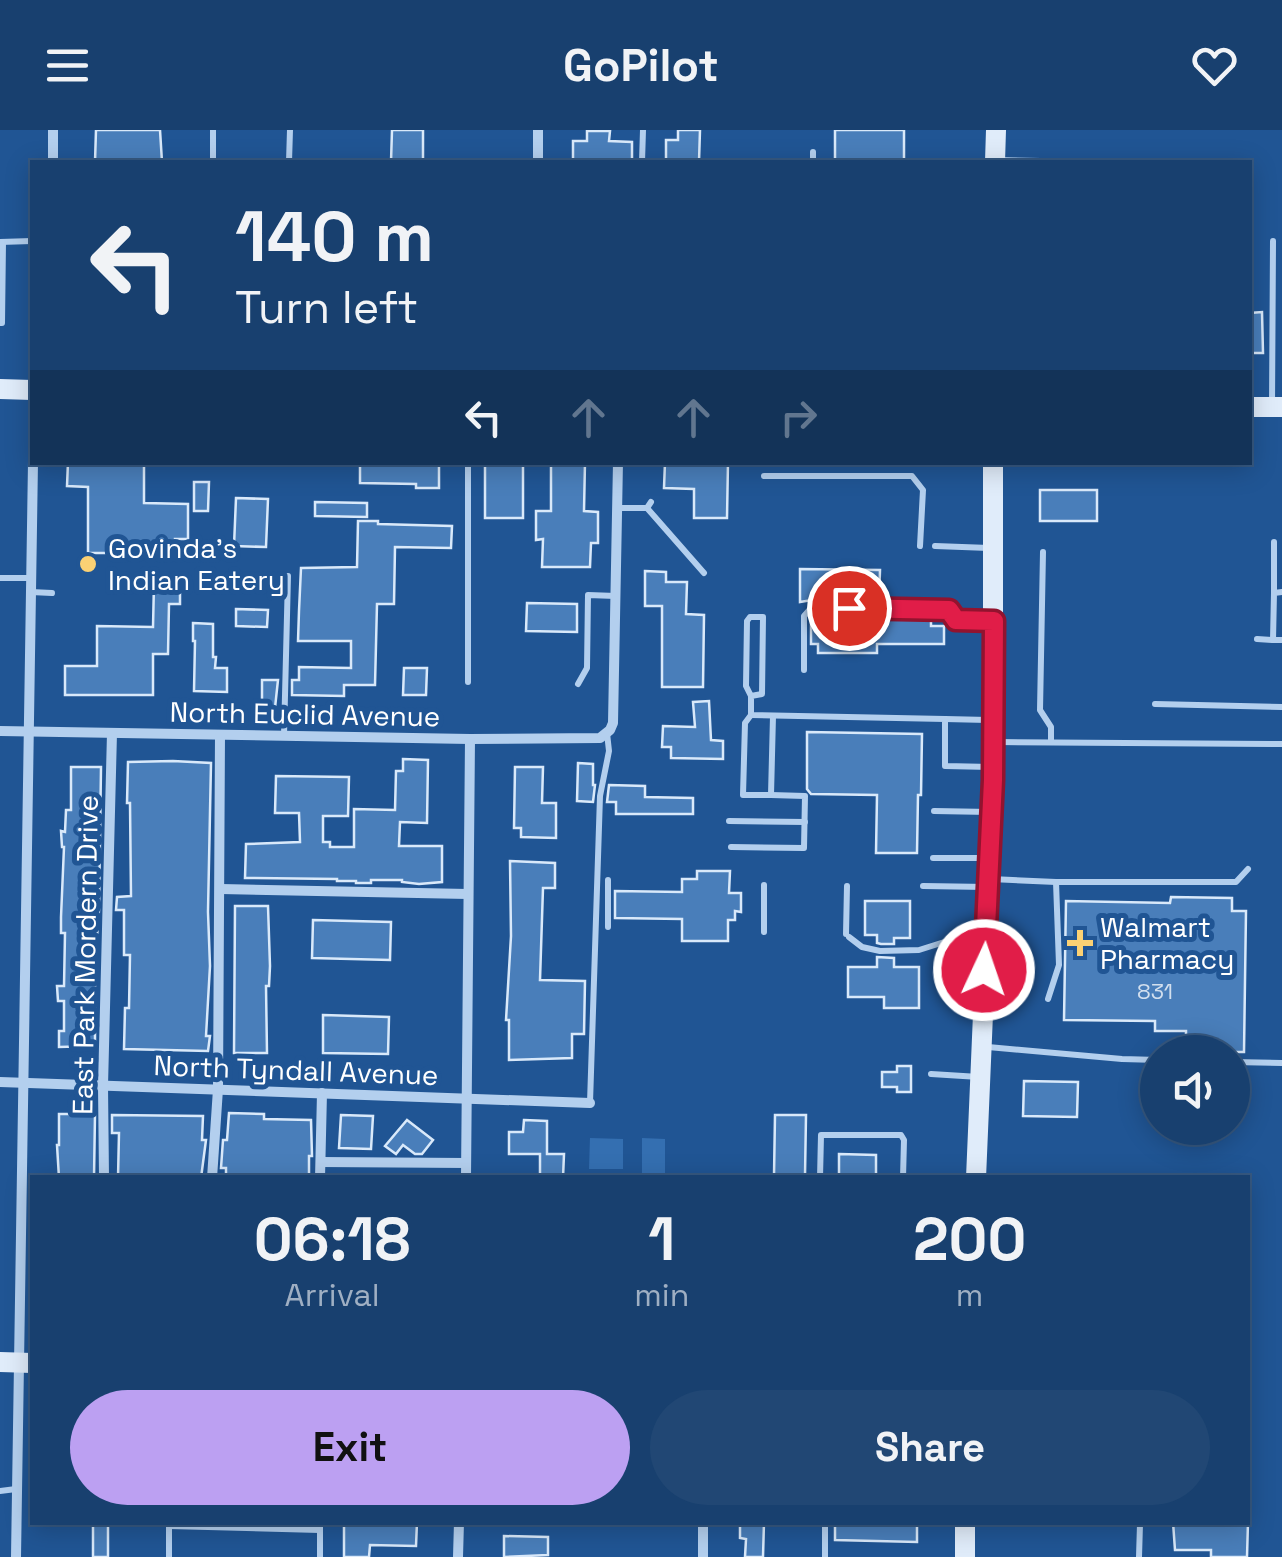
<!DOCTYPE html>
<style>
:root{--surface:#18406f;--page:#214774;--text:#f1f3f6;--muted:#9fafc3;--line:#365982;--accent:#bca0f2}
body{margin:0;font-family:"Space Grotesk",sans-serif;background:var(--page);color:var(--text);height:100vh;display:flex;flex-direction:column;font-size:38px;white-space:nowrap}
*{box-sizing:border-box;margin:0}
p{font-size:32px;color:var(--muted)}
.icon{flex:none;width:55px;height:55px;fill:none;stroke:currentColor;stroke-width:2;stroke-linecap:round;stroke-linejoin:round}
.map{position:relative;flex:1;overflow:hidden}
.side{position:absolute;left:30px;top:1045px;width:1220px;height:350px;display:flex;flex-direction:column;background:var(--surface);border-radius:0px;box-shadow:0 5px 25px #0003,0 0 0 2px var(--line)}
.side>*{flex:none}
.hud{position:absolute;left:30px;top:30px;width:1222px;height:305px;border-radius:0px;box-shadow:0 5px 25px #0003,0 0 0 2px var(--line);background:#18406f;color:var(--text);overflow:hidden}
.buttons{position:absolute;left:1140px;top:905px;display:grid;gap:20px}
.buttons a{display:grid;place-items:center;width:110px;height:110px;border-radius:50%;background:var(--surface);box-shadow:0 5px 25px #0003,0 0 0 2px var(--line);font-size:50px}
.pin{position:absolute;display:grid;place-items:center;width:85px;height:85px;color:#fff;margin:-42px;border:5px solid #fff;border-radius:50%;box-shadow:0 2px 10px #0007}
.me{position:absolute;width:110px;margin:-55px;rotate:3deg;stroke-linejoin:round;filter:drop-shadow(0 0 8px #0008)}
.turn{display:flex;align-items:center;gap:35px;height:210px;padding:0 40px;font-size:45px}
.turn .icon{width:130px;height:130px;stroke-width:2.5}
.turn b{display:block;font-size:70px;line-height:85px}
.lanes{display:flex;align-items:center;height:95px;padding:0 40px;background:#0003;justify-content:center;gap:50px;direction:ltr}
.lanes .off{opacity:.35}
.eta{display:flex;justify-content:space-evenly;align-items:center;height:170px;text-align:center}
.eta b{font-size:60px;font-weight:700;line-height:70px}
.button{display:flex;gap:20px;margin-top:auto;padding:20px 40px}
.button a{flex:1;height:115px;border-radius:60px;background:var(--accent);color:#111;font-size:40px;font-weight:700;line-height:115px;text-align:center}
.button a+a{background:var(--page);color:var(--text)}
header{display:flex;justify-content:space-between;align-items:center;height:130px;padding:0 40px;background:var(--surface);font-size:45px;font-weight:700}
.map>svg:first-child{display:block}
.green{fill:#346fb1}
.building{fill:#497eba;stroke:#d9e9fa;stroke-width:2.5}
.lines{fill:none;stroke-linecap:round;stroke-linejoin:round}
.lane{stroke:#b3cfee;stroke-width:6}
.street{stroke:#b3cfee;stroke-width:10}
.secondary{stroke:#e0ecfa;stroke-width:20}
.route-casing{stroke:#92132f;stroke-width:25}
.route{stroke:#e11d48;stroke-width:18}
.poi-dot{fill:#fbd174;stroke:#205594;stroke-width:4}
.labels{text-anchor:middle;stroke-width:10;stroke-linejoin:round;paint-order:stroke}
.number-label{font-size:22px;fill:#d2dfee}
.poi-label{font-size:28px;fill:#fff;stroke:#205594;text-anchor:start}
.street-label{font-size:28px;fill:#fff;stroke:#205594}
</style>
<header><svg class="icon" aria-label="menu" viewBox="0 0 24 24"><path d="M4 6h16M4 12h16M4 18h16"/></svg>GoPilot<svg class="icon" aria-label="heart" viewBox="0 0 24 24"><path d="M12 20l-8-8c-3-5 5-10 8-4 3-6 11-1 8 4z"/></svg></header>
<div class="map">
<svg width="1282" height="1427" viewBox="0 0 1282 1427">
<rect width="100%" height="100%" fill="#205594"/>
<g class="green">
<polygon points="590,1008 623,1009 623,1039 589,1039"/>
<polygon points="642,1008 665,1009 665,1044 642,1044"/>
</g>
<g class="building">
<polygon points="96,0 160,0 162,32 95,32"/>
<polygon points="392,0 423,0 423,32 391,32"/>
<polygon points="678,0 700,0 699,32 666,31 666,10 678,10"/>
<rect x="835" y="0" width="69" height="32"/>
<polygon points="587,1 610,1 609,11 632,12 632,32 573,32 573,11 587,11"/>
<polygon points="1262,182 1263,223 1250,223 1250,183"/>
<polygon points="68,332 144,332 144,373 188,374 188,409 175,409 175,416 131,416 131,423 88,423 88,357 67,356"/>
<polygon points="360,332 439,332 439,358 416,358 416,354 360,353"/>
<rect x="485" y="332" width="38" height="56"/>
<polygon points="551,332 585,332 584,381 598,382 598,413 591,413 590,437 542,437 543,409 536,410 536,381 551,381"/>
<polygon points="665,332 728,332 727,388 694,388 694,359 664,358"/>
<polygon points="194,352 209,352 208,381 194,381"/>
<rect x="1040" y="360" width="57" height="31"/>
<polygon points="236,368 268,369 266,417 234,416"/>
<polygon points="315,372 367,373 367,387 315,386"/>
<polygon points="358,391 378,391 378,394 452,396 451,418 395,417 394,474 377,474 375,555 344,555 344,566 292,565 292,550 299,550 299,537 351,538 351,511 298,511 299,481 301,438 357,437"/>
<polygon points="800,439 880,440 879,472 812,470 800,472"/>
<polygon points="645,441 666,442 666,452 687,452 686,484 704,485 703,557 662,557 662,476 645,476"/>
<polygon points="154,453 180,453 180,474 169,474 168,524 153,524 153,565 65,565 65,536 97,536 97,496 153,497"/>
<polygon points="527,473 577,474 577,502 526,501"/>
<polygon points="236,479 268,480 267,497 236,496"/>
<polygon points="815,484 931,488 931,496 944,496 944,514 877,514 877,523 818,523 818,514 811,514 811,489"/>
<polygon points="193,493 213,494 213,527 216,527 215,538 227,538 227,562 194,561 195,511 193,511"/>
<polygon points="404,538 427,538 426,565 403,565"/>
<polygon points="262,550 278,550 275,578 262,578"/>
<polygon points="709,571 711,610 723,611 723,629 671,628 671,617 662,617 663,596 695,597 693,572"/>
<polygon points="807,602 922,604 921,665 918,665 917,723 876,723 877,665 811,664 807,659"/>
<polygon points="403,629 428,630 427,693 400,692 399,716 442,716 442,752 419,754 402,752 402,750 371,750 371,753 356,753 356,751 337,751 337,749 245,748 246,714 300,712 299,683 275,683 276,646 349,647 348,686 323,686 323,712 330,712 330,717 354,717 354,679 395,680 396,641 403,641"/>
<polygon points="173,631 211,633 208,782 210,836 206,906 210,906 208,921 124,919 125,878 129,878 130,825 124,825 124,780 116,780 117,767 131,766 130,673 127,673 128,632"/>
<polygon points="578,633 593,634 593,655 595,655 593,672 577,671"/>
<polygon points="71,637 101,637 99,780 95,832 95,916 59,917 59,901 64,901 64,871 58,871 57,856 64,856 65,803 61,803 61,787 64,717 62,717 61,701 65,702 66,680 71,680"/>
<polygon points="515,637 543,637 542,673 556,673 556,708 521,707 521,698 514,698"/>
<polygon points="609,655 645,656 645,667 693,668 693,684 616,684 616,672 607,672"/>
<polygon points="510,731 555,733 555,758 543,758 540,850 585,851 584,904 572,904 572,928 509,930 509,890 506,890 511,806"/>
<polygon points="697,741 730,741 729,763 741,763 741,782 735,781 735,790 728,790 728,811 682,811 682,789 615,788 615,761 682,762 682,749 697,749"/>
<polygon points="1171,767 1232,768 1232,781 1246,781 1244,922 1186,922 1186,901 1155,901 1155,891 1064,890 1066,771 1170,773"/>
<polygon points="865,771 910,771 910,808 894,808 894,814 881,814 877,813 877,805 865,805"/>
<polygon points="235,776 268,776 270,836 269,856 266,856 267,923 234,923"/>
<polygon points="313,790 391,792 390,830 312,828"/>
<polygon points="877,827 894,828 894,837 919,837 919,878 884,878 884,867 848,867 848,837 877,837"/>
<polygon points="323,885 389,887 388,924 323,923"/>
<polygon points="897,936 911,936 911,962 897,962 897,957 882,957 882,942 897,942"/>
<polygon points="1024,951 1078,952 1077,987 1023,986"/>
<polygon points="229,983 264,984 264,989 311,990 312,1026 309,1026 309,1048 226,1048 226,1038 221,1038 223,1010 227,1010"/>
<polygon points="59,984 95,984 94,1048 59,1048 57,1015 59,1015"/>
<polygon points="112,985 203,986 202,1010 206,1010 201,1048 118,1048 119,1003 112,1003"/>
<polygon points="341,985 373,986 371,1019 339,1018"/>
<polygon points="775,985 806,985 805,1046 774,1046"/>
<polygon points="407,990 433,1010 422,1024 415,1024 403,1015 396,1024 385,1016"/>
<polygon points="524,990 547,991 547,1024 564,1024 563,1048 540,1048 540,1024 509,1024 509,1002 523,1002"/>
<polygon points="839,1024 876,1025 876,1048 839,1048"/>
<rect x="93" y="1392" width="15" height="35"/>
<polygon points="344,1392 417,1392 416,1416 370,1415 369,1427 344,1427"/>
<polygon points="740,1392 764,1392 763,1427 745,1427 746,1409 740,1408"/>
<polygon points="835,1392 917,1392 917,1412 835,1410"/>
<polygon points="1173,1392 1248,1392 1247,1427 1211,1427 1211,1420 1175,1420"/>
<polygon points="504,1406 548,1407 548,1425 504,1427"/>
</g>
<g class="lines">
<g class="lane">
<polyline points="213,0 213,32"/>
<polyline points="813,22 813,32"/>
<polyline points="997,30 1090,32"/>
<polyline points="289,32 290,0"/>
<polyline points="642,32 643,0"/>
<polyline points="0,112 32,111"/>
<polyline points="0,193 2,193 3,112"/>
<polyline points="1272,275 1273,111"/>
<polyline points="764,346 912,346 923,360 920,416"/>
<polyline points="617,378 647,378 651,372"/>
<polyline points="647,378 704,443"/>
<polyline points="935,416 989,418"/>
<polyline points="1043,422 1040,580 1051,597 1051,612"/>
<polyline points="0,448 30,448"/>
<polyline points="31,462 52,463"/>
<polyline points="1282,462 1274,463 1273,510 1282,510"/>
<polyline points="1274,463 1274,412"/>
<polyline points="1257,509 1273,510"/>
<polyline points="804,540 804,486 812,477 949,480 956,490 990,491"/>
<polyline points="468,552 468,332"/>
<polyline points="578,554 587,538 588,465 616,466"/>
<polyline points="751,566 746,556 747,491 750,487 763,487 762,564 751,566 751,585 945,589 945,636 991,637"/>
<polyline points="1155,574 1282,577"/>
<polyline points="751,585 745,593 743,665 771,665 773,586"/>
<polyline points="945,589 988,590"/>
<polyline points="284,605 288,446"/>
<polyline points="998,612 1282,614"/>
<polyline points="934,681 990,682"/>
<polyline points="729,691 805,692"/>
<polyline points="731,717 804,718 805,666 771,665"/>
<polyline points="933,728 987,728"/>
<polyline points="991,749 1056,752 1236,752 1248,739"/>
<polyline points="923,756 987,757"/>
<polyline points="608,797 608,750"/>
<polyline points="764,802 764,755"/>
<polyline points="846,804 847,756"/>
<polyline points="849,807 862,817 880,821 919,820 957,808 982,810"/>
<polyline points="1048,869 1059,835 1056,752"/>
<polyline points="988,917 1122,929 1158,930"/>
<polyline points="1232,932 1282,933"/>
<polyline points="931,944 979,947"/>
<polyline points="590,973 600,666 609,621 607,603"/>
<polyline points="820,1048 821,1005 901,1005 904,1010 903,1048"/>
<polyline points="0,1361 16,1359"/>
<polyline points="169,1396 320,1400"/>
<polyline points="169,1427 169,1394"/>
<polyline points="320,1427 320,1392"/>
<polyline points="825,1427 825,1392"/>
<polyline points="1139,1427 1140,1394"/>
</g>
<g class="street">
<polyline points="53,32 53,0"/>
<polyline points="538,32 538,0"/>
<polyline points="0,601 470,609 600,608 610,600 613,593 618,332"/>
<polyline points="221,759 468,764"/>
<polyline points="0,952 590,973"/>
<polyline points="321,1032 466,1033"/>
<polyline points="104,1048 103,956 112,603"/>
<polyline points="212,1048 218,959 220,605"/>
<polyline points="320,1048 322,963"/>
<polyline points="466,1048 470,609"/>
<polyline points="16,1427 33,332"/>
<polyline points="458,1427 459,1392"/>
<polyline points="703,1427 703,1392"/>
</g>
<g class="secondary">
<polyline points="995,32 996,0"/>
<polyline points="0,259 32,260"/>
<polyline points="1250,277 1282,277"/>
<polyline points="976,1048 993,650 993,332"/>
<polyline points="0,1232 32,1233"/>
<polyline points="965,1427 965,1392"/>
</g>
</g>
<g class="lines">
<defs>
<polyline id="route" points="849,478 949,480 956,490 994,491 993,650 984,840"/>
</defs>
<use href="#route" class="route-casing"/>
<use href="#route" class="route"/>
</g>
<g class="poi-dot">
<circle cx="88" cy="434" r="10"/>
<path d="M1075 798h10v10h10v10h-10v10h-10v-10h-10v-10h10z"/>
</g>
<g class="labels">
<g class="number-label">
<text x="1155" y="869">831</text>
</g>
<g class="poi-label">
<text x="108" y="428">Govinda's<tspan x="108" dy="32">Indian Eatery</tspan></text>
<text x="1100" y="807">Walmart<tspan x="1100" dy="32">Pharmacy</tspan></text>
</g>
<g class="street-label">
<text transform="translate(305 584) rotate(1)" y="10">North Euclid Avenue</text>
<text transform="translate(85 825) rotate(-89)" y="10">East Park Mordern Drive</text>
<text transform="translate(296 940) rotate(2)" y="10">North Tyndall Avenue</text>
</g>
</g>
</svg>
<div class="buttons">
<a><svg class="icon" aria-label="sound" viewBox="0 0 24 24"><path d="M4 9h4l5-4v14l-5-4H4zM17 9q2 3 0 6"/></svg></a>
</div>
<div class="pin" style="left:849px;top:478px;background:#d93025"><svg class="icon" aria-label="arrive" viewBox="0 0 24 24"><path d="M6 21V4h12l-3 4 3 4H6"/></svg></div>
<svg class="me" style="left:984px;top:840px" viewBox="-20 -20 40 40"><circle r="17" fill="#e11d48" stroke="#fff" stroke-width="3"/><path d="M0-11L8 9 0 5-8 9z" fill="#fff"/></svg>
<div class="hud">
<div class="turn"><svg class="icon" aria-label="left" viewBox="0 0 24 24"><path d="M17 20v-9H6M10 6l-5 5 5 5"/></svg><div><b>140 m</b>Turn left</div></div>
<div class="lanes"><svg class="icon" aria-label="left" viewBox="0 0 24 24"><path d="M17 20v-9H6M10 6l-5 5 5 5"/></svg><svg class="icon off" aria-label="ahead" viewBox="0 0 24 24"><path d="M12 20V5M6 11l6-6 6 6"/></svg><svg class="icon off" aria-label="ahead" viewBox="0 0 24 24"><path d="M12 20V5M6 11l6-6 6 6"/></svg><svg class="icon off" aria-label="right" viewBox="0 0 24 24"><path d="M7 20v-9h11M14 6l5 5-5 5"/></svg></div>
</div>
<section class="side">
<div class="eta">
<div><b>06:18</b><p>Arrival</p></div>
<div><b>1</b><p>min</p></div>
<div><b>200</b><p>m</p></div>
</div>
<div class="button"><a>Exit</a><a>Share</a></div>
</section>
</div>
